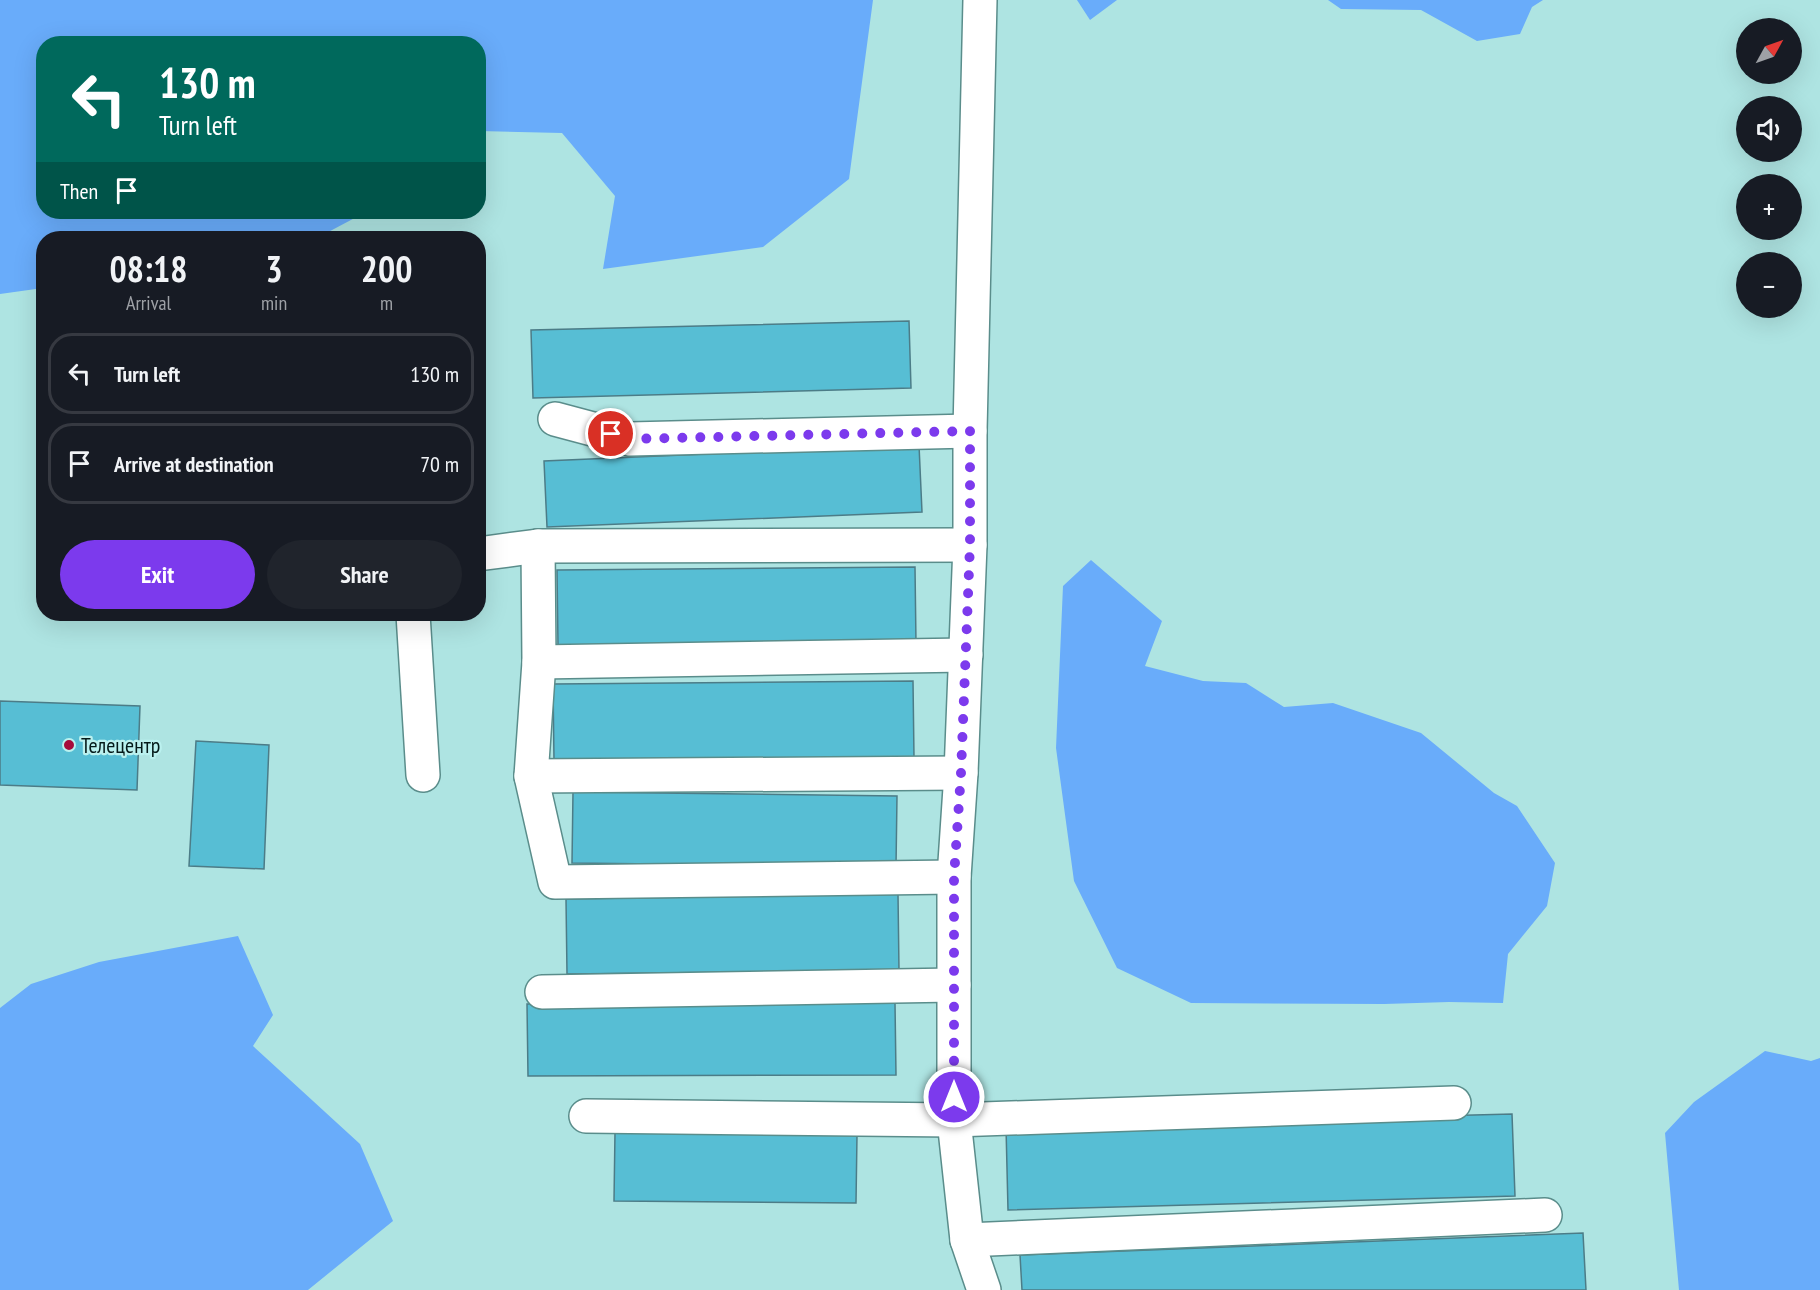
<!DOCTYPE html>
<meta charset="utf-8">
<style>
:root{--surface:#171b24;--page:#20242c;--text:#f1f3f6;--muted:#9ea1a6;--line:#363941;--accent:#7c3aed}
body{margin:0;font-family:"PT Sans Narrow",sans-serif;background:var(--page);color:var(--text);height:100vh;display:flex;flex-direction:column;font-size:22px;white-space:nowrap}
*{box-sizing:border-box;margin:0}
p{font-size:20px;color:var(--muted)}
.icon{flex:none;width:33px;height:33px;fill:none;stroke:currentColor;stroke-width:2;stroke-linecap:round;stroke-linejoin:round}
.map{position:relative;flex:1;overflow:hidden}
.side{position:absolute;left:36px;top:231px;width:450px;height:390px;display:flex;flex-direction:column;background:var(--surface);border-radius:24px;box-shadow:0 6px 24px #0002}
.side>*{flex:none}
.banner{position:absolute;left:36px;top:36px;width:450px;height:183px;border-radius:24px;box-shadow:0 6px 24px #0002;background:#00695c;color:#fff;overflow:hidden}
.needle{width:39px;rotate:50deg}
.fabs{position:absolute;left:1736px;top:18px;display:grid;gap:12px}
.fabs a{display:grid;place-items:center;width:66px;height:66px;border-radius:50%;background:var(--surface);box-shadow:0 6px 24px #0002;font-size:30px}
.pin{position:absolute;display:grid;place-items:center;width:51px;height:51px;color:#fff;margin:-26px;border:3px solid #fff;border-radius:50%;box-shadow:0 2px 6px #0007}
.me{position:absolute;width:66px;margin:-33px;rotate:0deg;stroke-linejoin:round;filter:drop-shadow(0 0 4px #0008)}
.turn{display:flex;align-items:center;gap:21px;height:126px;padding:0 24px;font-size:27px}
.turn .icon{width:78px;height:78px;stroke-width:2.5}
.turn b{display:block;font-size:42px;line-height:51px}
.then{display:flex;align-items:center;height:57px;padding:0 24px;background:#0003;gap:12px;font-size:22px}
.eta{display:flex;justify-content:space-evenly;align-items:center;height:102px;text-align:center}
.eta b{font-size:36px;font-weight:600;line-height:42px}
.button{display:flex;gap:12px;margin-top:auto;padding:12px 24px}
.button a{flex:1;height:69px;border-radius:36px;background:var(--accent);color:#fff;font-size:24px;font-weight:600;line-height:69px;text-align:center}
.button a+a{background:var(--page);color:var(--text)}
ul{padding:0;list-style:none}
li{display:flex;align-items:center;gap:18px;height:81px;margin:0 12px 9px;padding:0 12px;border:3px solid var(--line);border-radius:24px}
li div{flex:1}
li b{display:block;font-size:22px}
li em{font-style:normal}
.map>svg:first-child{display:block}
.water{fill:#69acfa}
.building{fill:#57bed4;stroke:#4c7c87;stroke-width:1.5}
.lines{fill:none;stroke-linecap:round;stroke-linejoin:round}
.minor-casing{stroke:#5a8d8b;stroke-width:36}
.minor{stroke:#fff;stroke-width:33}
.route{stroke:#7c3aed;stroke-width:10;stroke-dasharray:0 18}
.poi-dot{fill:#a60c3b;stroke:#bbf1ef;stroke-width:2}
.labels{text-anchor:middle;stroke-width:4.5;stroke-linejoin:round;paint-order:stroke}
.poi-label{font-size:22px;fill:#051a1a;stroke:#bbf1ef;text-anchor:start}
</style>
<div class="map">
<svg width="1820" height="1290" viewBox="0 0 1820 1290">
<rect width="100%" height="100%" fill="#aee4e2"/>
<g class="water">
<polygon points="0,0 873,0 849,179 763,247 603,269 615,196 562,133 479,131 478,44 44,44 44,212 366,212 317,238 44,238 43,288 0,294"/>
<polygon points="1077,0 1117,0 1090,20"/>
<polygon points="1328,0 1543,0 1532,7 1520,34 1477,41 1421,10 1341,9"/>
<polygon points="1091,560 1162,621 1145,666 1203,681 1246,683 1284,707 1333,703 1421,733 1494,793 1517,806 1555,863 1547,906 1508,954 1503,1003 1449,1002 1384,1004 1191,1003 1117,968 1074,881 1056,748 1063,586"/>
<polygon points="238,936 273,1015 253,1046 360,1144 393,1221 308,1290 0,1290 0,1008 31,984 99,962"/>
<polygon points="1765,1051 1811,1061 1820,1058 1820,1290 1679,1290 1665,1133 1694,1102"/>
</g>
<g class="building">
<polygon points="909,321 911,388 533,398 531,330"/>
<polygon points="919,445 922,512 547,527 544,461"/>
<polygon points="915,567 916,643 558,645 557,570"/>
<polygon points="913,681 914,757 554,761 553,684"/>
<polygon points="0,701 140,706 137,790 0,785"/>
<polygon points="196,741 269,745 264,869 189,866"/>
<polygon points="573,792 897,796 896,867 572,863"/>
<polygon points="898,894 899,970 567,974 566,899"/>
<polygon points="895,1003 896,1075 528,1076 527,1004"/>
<polygon points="1512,1114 1515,1196 1008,1210 1006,1127"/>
<polygon points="615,1132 857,1135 856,1203 614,1201"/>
<polygon points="1583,1233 1586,1290 1022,1290 1020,1255"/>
</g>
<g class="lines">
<defs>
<g id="minor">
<polyline points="980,0 970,431 970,545 961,773 954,877 954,1120 967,1240 984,1290"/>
<polyline points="555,419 630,439 970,431"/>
<polyline points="538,546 539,662 531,776 555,882 954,877"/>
<polyline points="478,554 538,546 970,545"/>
<polyline points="413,614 423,775"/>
<polyline points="539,662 966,655"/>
<polyline points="531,776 961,773"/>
<polyline points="542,992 954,985"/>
<polyline points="586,1116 954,1120 1454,1103"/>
<polyline points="967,1240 1545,1215"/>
</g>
</defs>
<use href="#minor" class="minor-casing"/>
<use href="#minor" class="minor"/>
</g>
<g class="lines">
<polyline class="route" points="611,434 630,439 970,431 970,545 961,773 954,877 954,1097"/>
</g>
<circle class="poi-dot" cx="69" cy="745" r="6"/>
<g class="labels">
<g class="poi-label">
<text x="81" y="753">Телецентр</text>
</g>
</g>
</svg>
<div class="fabs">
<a><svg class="needle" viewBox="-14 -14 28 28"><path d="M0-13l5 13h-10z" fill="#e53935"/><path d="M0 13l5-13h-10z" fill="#9ea1a6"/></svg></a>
<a><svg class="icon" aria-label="sound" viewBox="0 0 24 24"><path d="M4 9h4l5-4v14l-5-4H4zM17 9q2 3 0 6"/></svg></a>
<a>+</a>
<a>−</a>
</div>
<div class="pin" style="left:611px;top:434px;background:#d93025"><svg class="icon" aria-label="arrive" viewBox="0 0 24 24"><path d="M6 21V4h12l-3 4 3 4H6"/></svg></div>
<svg class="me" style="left:954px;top:1097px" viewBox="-20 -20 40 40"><circle r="17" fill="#7c3aed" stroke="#fff" stroke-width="3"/><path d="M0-11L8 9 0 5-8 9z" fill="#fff"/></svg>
<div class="banner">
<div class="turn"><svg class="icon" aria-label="left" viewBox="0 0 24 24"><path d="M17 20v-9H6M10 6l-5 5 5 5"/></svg><div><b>130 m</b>Turn left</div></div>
<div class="then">Then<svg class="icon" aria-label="arrive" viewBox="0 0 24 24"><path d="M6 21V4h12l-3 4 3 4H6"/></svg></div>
</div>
<section class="side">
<div class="eta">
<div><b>08:18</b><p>Arrival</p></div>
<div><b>3</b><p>min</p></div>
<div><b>200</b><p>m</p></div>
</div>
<ul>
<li><svg class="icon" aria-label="left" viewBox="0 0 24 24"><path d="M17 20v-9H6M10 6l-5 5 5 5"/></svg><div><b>Turn left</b></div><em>130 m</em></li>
<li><svg class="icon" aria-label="arrive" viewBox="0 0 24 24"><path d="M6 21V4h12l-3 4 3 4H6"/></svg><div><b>Arrive at destination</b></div><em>70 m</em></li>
</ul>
<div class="button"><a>Exit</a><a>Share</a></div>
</section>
</div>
